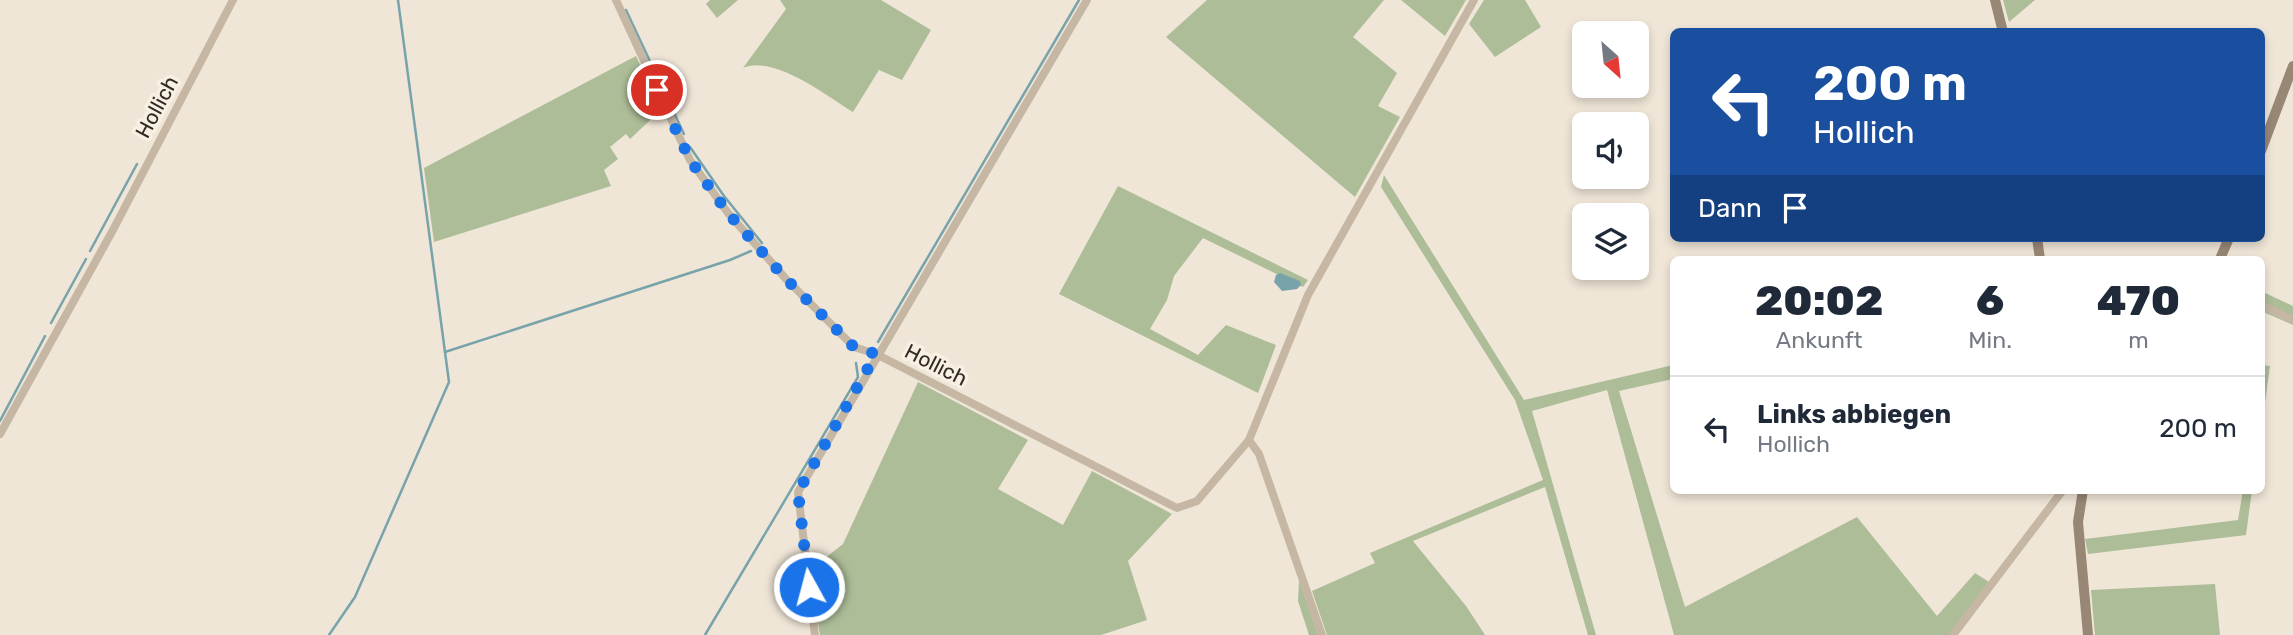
<!DOCTYPE html>
<html lang="de">
<style>
:root{--surface:#fff;--page:#f2f2f3;--text:#1f2937;--muted:#747a83;--line:#e0e1e3}
body{margin:0;font-family:Rubik,sans-serif;background:var(--page);color:var(--text);height:100vh;display:flex;flex-direction:column;font-size:26px;white-space:nowrap}
*{box-sizing:border-box;margin:0}
p{font-size:23px;color:var(--muted)}
.icon{flex:none;width:38px;height:38px;fill:none;stroke:currentColor;stroke-width:2;stroke-linecap:round;stroke-linejoin:round}
.map{position:relative;flex:1;overflow:hidden}
.panel{position:absolute;left:1670px;top:256px;width:595px;height:238px;display:flex;flex-direction:column;background:var(--surface);border-radius:10px;box-shadow:0 4px 10px #0003}
.panel>*{flex:none}
.top-card{position:absolute;left:1670px;top:28px;width:595px;height:214px;border-radius:10px;box-shadow:0 4px 10px #0003;background:#1a4fa0;color:#fff;overflow:hidden}
.needle{width:46px;rotate:153deg}
.controls{position:absolute;left:1572px;top:21px;display:grid;gap:14px}
.controls a{display:grid;place-items:center;width:77px;height:77px;border-radius:10px;background:var(--surface);box-shadow:0 4px 10px #0003;font-size:35px}
.pin{position:absolute;display:grid;place-items:center;width:60px;height:60px;color:#fff;margin:-30px;border:4px solid #fff;border-radius:50%;box-shadow:0 2px 7px #0007}
.me{position:absolute;width:77px;margin:-38px;rotate:353deg;stroke-linejoin:round;filter:drop-shadow(0 0 5px #0008)}
.turn{display:flex;align-items:center;gap:24px;height:147px;padding:0 28px;font-size:32px}
.turn .icon{width:91px;height:91px;stroke-width:2.5}
.turn b{display:block;font-size:49px;line-height:60px}
.then{display:flex;align-items:center;height:66px;padding:0 28px;background:#0003;gap:14px;font-size:26px}
.eta{display:flex;justify-content:space-evenly;align-items:center;height:119px;text-align:center}
.eta b{font-size:42px;font-weight:800;line-height:49px}
ul{padding:0;list-style:none}
li{display:flex;align-items:center;gap:21px;height:105px;padding:0 28px;border-top:2px solid var(--line)}
li div{flex:1}
li b{display:block;font-size:26px}
li em{font-style:normal}
.map>svg:first-child{display:block}
.green{fill:#adbd98}
.water{fill:#78a3aa}
.lines{fill:none;stroke-linecap:round;stroke-linejoin:round}
.stream{stroke:#78a3aa;stroke-width:2.5}
.street{stroke:#c6b7a4;stroke-width:8}
.secondary{stroke:#998776;stroke-width:10}
.route{stroke:#1a73e8;stroke-width:12;stroke-dasharray:0 21.6}
.labels{text-anchor:middle;stroke-width:7;stroke-linejoin:round;paint-order:stroke}
.street-label{font-size:21px;fill:#322b25;stroke:#f7f0e3}
</style>
<div class="map">
<svg width="2293" height="635" viewBox="0 0 2293 635">
<rect width="100%" height="100%" fill="#efe6d7"/>
<g class="green">
<polygon points="710,0 738,0 717,18 706,4"/>
<path d="M780 0H881L931 30 902 80 879 70 853 112C827 96 773 54 743 68L786 9Z"/>
<polygon points="1207,0 1384,0 1353,37 1397,73 1378,106 1400,117 1355,197 1166,37"/>
<polygon points="1401,0 1466,0 1445,36"/>
<polygon points="1484,0 1525,0 1541,27 1495,57 1469,24"/>
<polygon points="2003,0 2035,0 2009,22"/>
<polygon points="636,56 661,110 630,139 626,134 610,147 618,159 604,170 611,186 434,242 424,168"/>
<polygon points="1384,175 1524,400 1673,365 1673,379 1619,391 1685,607 1857,517 1937,616 1975,573 1989,582 1949,635 1674,635 1607,390 1532,411 1596,635 1588,635 1545,487 1413,541 1466,606 1485,635 1327,635 1312,591 1375,563 1370,553 1543,480 1515,400 1381,187"/>
<polygon points="1118,186 1308,280 1303,287 1203,238 1174,276 1167,300 1150,329 1198,355 1226,325 1276,345 1258,393 1059,294"/>
<polygon points="2261,291 2293,306 2293,325 2261,311"/>
<polygon points="2261,365 2270,366 2261,431"/>
<polygon points="918,382 1028,440 998,489 1063,525 1092,471 1172,514 1128,561 1147,620 1101,635 820,635 810,570 843,544"/>
<polygon points="2243,490 2252,490 2246,535 2088,554 2085,539 2238,520"/>
<polygon points="1299,580 1318,635 1309,635 1298,601"/>
<polygon points="2215,584 2220,635 2095,635 2091,590"/>
</g>
<polygon class="water" points="1280,273 1300,281 1301,285 1297,289 1282,291 1274,282 1276,275"/>
<g class="lines">
<g class="stream">
<polyline points="626,10 684,134"/>
<polyline points="690,147 724,196 762,243"/>
<polyline points="90,251 137,164"/>
<polyline points="51,323 86,259"/>
<polyline points="878,342 1079,0"/>
<polyline points="445,352 730,260 751,251"/>
<polyline points="0,421 45,336"/>
<polyline points="329,635 355,597 449,382 398,0"/>
<polyline points="705,635 858,377 856,363"/>
</g>
<g class="street">
<polyline points="616,0 690,160 728,213 786,279 854,347 876,354 1177,508 1197,501 1249,440"/>
<polyline points="2261,305 2293,320"/>
<polyline points="0,434 113,230 233,0"/>
<polyline points="815,635 798,492 1087,0"/>
<polyline points="1322,635 1259,454 1249,440 1308,295 1474,0"/>
<polyline points="1953,635 2063,490"/>
</g>
<g class="secondary">
<polyline points="1995,0 2003,32"/>
<polyline points="2261,151 2293,66"/>
<polyline points="2037,238 2040,259"/>
<polyline points="2220,259 2229,238"/>
<polyline points="2083,490 2078,522 2088,635"/>
</g>
</g>
<g class="lines">
<polyline class="route" points="657,90 690,160 728,213 786,279 854,347 876,354 798,492 809,587"/>
</g>
<g class="labels">
<g class="street-label">
<text transform="translate(157 107) rotate(-62)" y="7">Hollich</text>
<text transform="translate(936 365) rotate(27)" y="7">Hollich</text>
</g>
</g>
</svg>
<div class="controls">
<a><svg class="needle" viewBox="-14 -14 28 28"><path d="M0-13l5 13h-10z" fill="#e53935"/><path d="M0 13l5-13h-10z" fill="#747a83"/></svg></a>
<a><svg class="icon" aria-label="sound" viewBox="0 0 24 24"><path d="M4 9h4l5-4v14l-5-4H4zM17 9q2 3 0 6"/></svg></a>
<a><svg class="icon" aria-label="layers" viewBox="0 0 24 24"><path d="M12 4l9 5-9 5-9-5zM3 14l9 5 9-5"/></svg></a>
</div>
<div class="pin" style="left:657px;top:90px;background:#d93025"><svg class="icon" aria-label="arrive" viewBox="0 0 24 24"><path d="M6 21V4h12l-3 4 3 4H6"/></svg></div>
<svg class="me" style="left:809px;top:587px" viewBox="-20 -20 40 40"><circle r="17" fill="#1a73e8" stroke="#fff" stroke-width="3"/><path d="M0-11L8 9 0 5-8 9z" fill="#fff"/></svg>
<div class="top-card">
<div class="turn"><svg class="icon" aria-label="left" viewBox="0 0 24 24"><path d="M17 20v-9H6M10 6l-5 5 5 5"/></svg><div><b>200 m</b>Hollich</div></div>
<div class="then">Dann<svg class="icon" aria-label="arrive" viewBox="0 0 24 24"><path d="M6 21V4h12l-3 4 3 4H6"/></svg></div>
</div>
<section class="panel">
<div class="eta">
<div><b>20:02</b><p>Ankunft</p></div>
<div><b>6</b><p>Min.</p></div>
<div><b>470</b><p>m</p></div>
</div>
<ul>
<li><svg class="icon" aria-label="left" viewBox="0 0 24 24"><path d="M17 20v-9H6M10 6l-5 5 5 5"/></svg><div><b>Links abbiegen</b><p>Hollich</p></div><em>200 m</em></li>
</ul>
</section>
</div>
